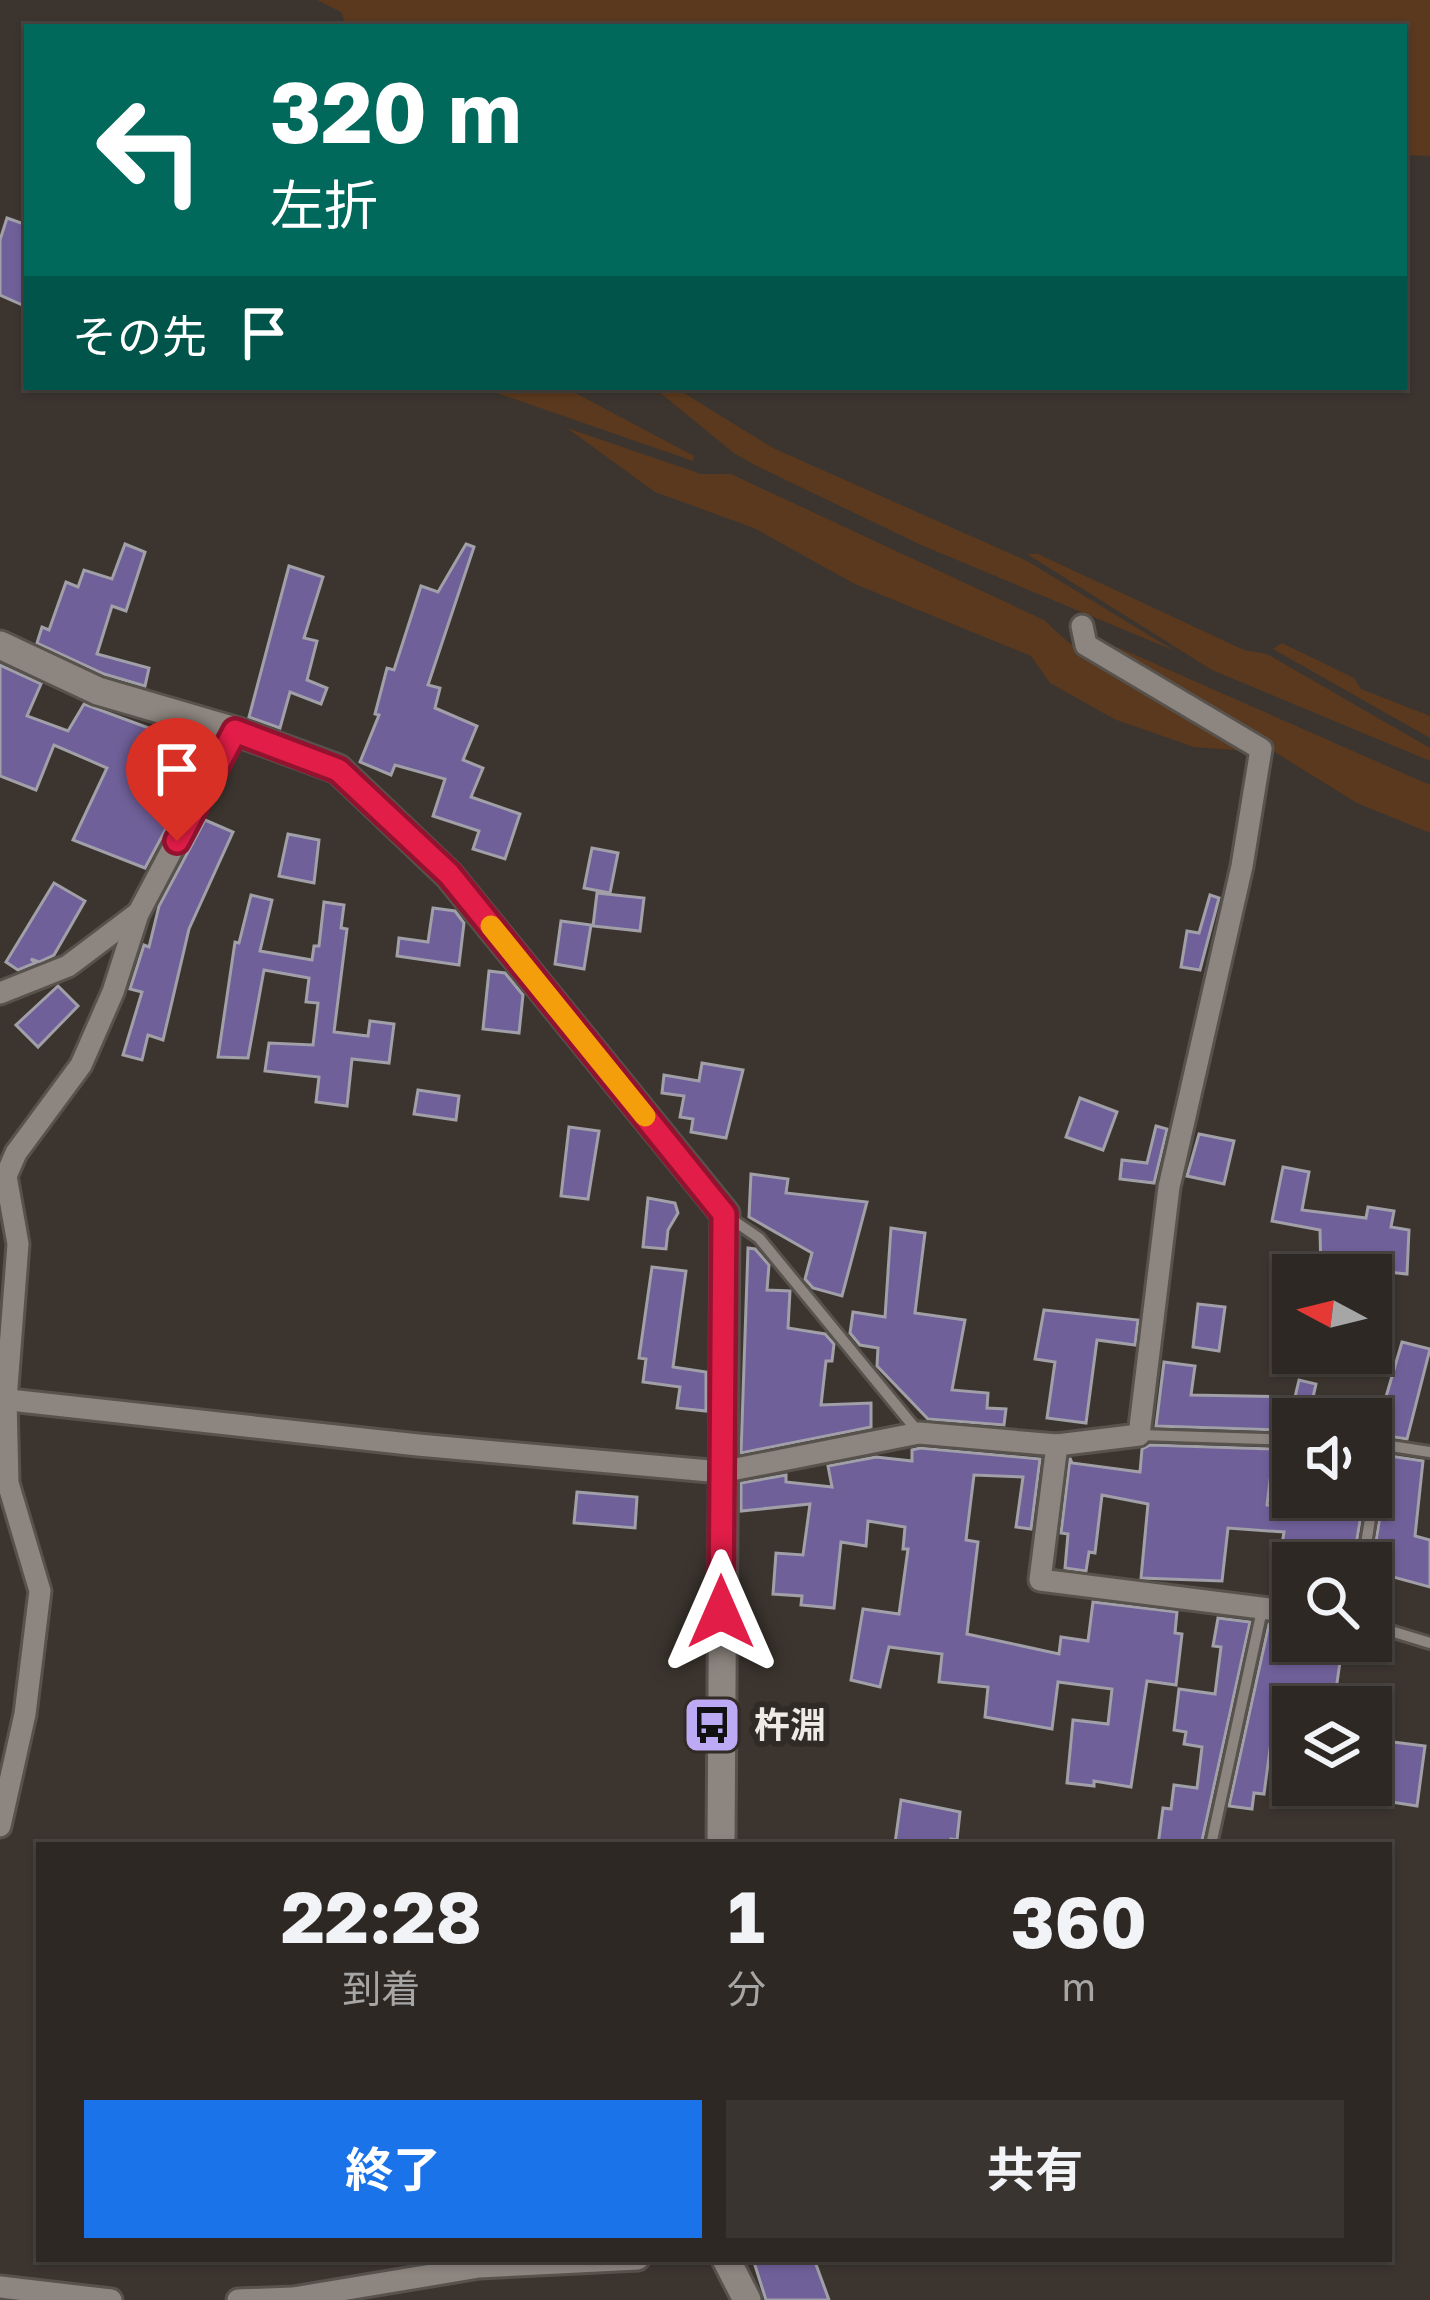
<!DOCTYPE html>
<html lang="ja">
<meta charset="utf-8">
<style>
:root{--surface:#2d2823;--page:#393430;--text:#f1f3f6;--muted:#a7a6a6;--line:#484441;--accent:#1a73e8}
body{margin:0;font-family:"Golos Text","Noto Sans JP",sans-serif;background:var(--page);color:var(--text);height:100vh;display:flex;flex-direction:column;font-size:45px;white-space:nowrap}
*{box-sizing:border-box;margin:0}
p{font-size:39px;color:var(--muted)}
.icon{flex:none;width:66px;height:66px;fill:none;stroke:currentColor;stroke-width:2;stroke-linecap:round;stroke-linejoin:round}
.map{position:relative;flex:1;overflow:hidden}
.details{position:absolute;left:36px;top:1842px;width:1356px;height:420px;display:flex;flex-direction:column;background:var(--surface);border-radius:0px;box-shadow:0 3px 9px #0004,0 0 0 3px var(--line)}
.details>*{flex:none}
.banner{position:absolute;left:24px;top:24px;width:1383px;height:366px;border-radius:0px;box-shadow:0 3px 9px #0004,0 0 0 3px var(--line);background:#00695c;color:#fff;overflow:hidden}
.needle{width:78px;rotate:277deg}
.tools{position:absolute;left:1272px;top:1254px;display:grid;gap:24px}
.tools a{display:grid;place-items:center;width:120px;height:120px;border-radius:0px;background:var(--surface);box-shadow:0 3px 9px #0004,0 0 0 3px var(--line);font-size:60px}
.pin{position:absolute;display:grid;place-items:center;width:102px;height:102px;color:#fff;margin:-123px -51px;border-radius:50% 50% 50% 0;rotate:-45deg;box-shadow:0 0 12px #0007}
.pin .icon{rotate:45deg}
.me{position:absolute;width:132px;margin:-66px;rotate:0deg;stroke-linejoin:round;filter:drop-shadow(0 0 9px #0008)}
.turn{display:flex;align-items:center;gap:42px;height:252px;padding:0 48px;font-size:54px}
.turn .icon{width:156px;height:156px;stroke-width:2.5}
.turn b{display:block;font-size:84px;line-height:102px}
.then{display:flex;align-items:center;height:114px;padding:0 48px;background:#0003;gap:24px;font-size:45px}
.eta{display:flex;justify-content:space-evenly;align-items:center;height:204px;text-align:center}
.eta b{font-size:72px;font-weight:700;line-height:84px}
.cta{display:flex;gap:24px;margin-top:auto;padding:24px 48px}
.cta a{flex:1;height:138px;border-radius:0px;background:var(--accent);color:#fff;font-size:48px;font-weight:700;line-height:138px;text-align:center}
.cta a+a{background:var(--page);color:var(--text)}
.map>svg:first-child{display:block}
.green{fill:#5a391e}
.building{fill:#6f6099;stroke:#a19fa8;stroke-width:3;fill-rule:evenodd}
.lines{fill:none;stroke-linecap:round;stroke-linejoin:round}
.service-casing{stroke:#58524d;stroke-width:16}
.minor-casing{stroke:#58524d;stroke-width:27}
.tertiary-casing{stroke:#58524d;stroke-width:33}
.service{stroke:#8d857f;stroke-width:10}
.minor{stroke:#8d857f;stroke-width:21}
.tertiary{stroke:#8d857f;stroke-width:27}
.route-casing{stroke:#92132f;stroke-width:30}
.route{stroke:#e11d48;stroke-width:21}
.slow{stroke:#f59e0b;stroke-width:21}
.labels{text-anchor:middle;stroke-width:12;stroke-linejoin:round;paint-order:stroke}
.poi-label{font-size:36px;font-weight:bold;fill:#eeeae6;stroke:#312b25;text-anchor:start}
</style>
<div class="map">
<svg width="1430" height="2300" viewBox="0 0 1430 2300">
<rect width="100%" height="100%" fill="#3c352f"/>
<g class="green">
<polygon points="317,0 1430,0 1430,156 1404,155 1404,27 347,27 341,12"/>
<polygon points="480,387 564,387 694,456 693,461"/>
<polygon points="653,387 674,387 773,448 1027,561 1175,651 921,545 759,467 735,454"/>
<path d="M567 428 701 474H731L1044 620C1101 676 1178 713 1247 751L1194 747 1114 719 1050 683 1031 656 855 584 754 528 655 492Z"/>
<polygon points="1027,554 1038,554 1244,650 1267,654 1430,748 1430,761 1212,670"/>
<polygon points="1282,643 1354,678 1361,689 1430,716 1430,738 1273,649"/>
<polygon points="1117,647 1430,785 1430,833 1357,803 1112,651"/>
</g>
<g class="building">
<polygon points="7,218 27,225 27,307 0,295 0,240"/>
<polygon points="125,544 145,552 126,611 112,606 97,654 149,668 145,686 104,674 37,643 42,627 49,630 66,582 78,587 84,570 112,579"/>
<polygon points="466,544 474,547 428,685 440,688 435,708 477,726 463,760 483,768 471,797 520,814 505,859 473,849 479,831 433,816 445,779 395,765 391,775 360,762 379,715 375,714 387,668 394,670 421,586 438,592"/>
<polygon points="289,566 323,577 304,638 317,641 307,680 327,688 321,704 290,692 280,728 249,717"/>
<path d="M0 665 41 684 27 716 68 731 84 704 192 744 194 738 212 743 145 868 73 840 107 768 54 745 36 790 0 776ZM155 748 189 763 171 804 138 790Z"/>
<polygon points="205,820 233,832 189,929 163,1040 148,1035 142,1060 123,1055 142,992 130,989 144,945 149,947 159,906"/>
<polygon points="288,834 319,840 314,883 279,876"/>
<polygon points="592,848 618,853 610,893 584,888"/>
<polygon points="54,883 85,901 54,955 39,962 31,959 35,963 18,970 6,962"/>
<polygon points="597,893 644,898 640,931 593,926"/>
<polygon points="251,895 272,900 260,951 312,960 314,946 319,946 324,902 344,905 341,928 347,929 334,1032 368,1036 370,1021 394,1024 389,1063 352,1059 347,1106 316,1102 319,1077 265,1071 269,1043 313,1045 318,1003 306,1002 309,978 264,970 248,1058 218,1057 235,942 239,943"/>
<polygon points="1210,895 1219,898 1200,970 1181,967 1187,931 1199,933"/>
<polygon points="433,908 455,911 464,923 459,965 397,956 399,938 428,942"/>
<polygon points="561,921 591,925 584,969 555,964"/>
<polygon points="489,971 505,973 523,995 519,1033 483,1029"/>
<polygon points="58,986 78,1006 38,1047 16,1025"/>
<polygon points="702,1063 743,1070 726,1138 691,1132 693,1119 680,1117 684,1096 662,1093 664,1075 699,1081"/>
<polygon points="418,1090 459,1096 456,1120 414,1114"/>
<polygon points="1080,1098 1117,1112 1103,1150 1066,1137"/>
<polygon points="1156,1126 1167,1129 1154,1183 1120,1179 1122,1160 1147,1163"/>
<polygon points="569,1127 599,1131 588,1199 561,1196"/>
<polygon points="1199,1134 1234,1141 1224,1184 1187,1176"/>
<polygon points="1283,1167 1309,1172 1302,1210 1366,1218 1368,1207 1394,1211 1391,1227 1409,1230 1407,1274 1360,1269 1359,1275 1321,1275 1320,1230 1272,1221"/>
<polygon points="751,1174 788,1179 786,1193 867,1202 842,1296 813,1288 805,1279 812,1253 749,1217"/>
<polygon points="648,1198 675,1203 678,1213 668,1230 666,1249 643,1247"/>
<polygon points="891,1228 925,1233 915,1313 965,1320 952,1390 988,1393 987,1408 1006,1409 1004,1425 928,1419 877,1366 878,1348 860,1345 850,1333 853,1312 885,1317"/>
<polygon points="748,1248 755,1249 769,1265 767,1290 790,1291 788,1328 825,1334 834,1344 832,1361 826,1361 821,1405 871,1403 871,1427 741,1453"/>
<polygon points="652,1267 686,1271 673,1367 706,1372 706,1411 677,1408 680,1387 643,1382 646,1359 639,1358"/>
<polygon points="1198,1304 1225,1307 1219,1351 1193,1347"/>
<polygon points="1044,1310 1138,1320 1135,1345 1097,1340 1086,1423 1047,1418 1055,1362 1035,1359"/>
<polygon points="1402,1342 1430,1349 1407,1439 1387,1436 1389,1416 1381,1414"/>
<polygon points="1164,1362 1195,1366 1191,1395 1295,1397 1299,1380 1316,1384 1308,1419 1293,1419 1293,1425 1277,1422 1276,1430 1156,1426"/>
<polygon points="1150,1445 1274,1449 1267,1505 1302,1509 1304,1497 1364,1497 1353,1563 1279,1563 1284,1532 1228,1528 1222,1581 1141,1578 1148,1504 1102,1495 1095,1553 1089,1552 1086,1571 1065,1568 1068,1534 1061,1533 1070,1458 1072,1463 1140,1472 1142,1449"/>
<polygon points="920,1448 1040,1459 1031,1529 1016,1527 1023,1477 974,1475 966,1540 978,1542 967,1634 1059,1654 1061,1637 1088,1641 1093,1602 1177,1612 1175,1633 1182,1634 1176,1685 1147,1681 1131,1787 1094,1781 1094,1786 1067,1783 1073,1720 1108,1724 1112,1689 1058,1682 1052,1729 985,1717 988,1687 939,1682 942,1654 889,1647 880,1687 851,1680 863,1609 899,1614 908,1549 903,1549 905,1527 868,1521 866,1546 841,1542 834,1608 801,1605 802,1596 773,1594 776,1553 803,1555 810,1504 741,1511 741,1483 786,1475 786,1482 832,1487 828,1466 876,1457 912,1461 912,1450"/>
<polygon points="1390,1456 1423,1461 1415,1536 1430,1540 1430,1587 1371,1571"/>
<polygon points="577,1492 637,1497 635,1528 574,1523"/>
<polygon points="1218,1618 1250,1622 1201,1845 1158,1845 1163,1808 1171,1809 1174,1785 1197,1788 1202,1747 1184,1744 1186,1732 1174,1730 1179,1689 1215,1694 1221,1647 1213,1646"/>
<polygon points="1269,1624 1293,1627 1293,1641 1343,1641 1335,1697 1331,1697 1330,1707 1293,1707 1293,1736 1272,1734 1264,1794 1254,1793 1252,1809 1229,1806"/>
<polygon points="1393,1742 1425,1746 1417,1806 1385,1801"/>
<polygon points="901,1800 960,1812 957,1840 951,1839 950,1845 895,1843"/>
<polygon points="753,2259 814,2259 829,2300 766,2300"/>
</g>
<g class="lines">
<defs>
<g id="service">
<polyline points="727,1216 759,1238 919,1433"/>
<polyline points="1140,1435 1293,1440"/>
<polyline points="1371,1443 1430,1452"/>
<polyline points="1363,1563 1382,1444"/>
<polyline points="1371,1625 1430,1643"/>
<polyline points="1211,1845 1262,1610"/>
</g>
<g id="minor">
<polyline points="0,993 68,966 137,914"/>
<polyline points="0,1399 418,1445 721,1472 919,1433 1057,1445 1139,1435 1169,1187 1242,866 1261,749 1086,645 1082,626"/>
<polyline points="1057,1445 1040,1580 1293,1612"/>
<polyline points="0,1826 25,1714 40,1591 8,1483 6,1400 18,1244 6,1176 16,1153 81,1065 113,992 138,914 235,731"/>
<polyline points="0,2287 111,2300"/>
<polyline points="238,2300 293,2298 479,2267 638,2259"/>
</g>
<g id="tertiary">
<polyline points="0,645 98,691 235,731 338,769 449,875 725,1214 721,1845"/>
<polyline points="726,2259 747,2300"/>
</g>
</defs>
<use href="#service" class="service-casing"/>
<use href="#minor" class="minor-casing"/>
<use href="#tertiary" class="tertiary-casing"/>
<use href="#service" class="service"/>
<use href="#minor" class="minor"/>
<use href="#tertiary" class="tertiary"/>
</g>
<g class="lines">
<defs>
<polyline id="route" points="177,841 235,731 338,770 449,874 724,1214 721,1612"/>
</defs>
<use href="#route" class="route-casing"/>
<use href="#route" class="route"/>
<polyline class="slow" points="491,926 645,1116"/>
</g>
<defs>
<symbol id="bus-square" viewBox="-11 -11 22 22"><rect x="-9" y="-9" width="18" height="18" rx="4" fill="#bcaaf5" stroke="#312b25"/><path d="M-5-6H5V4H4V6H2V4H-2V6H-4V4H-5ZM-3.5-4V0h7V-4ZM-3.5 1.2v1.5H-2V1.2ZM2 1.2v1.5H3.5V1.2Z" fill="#111"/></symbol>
</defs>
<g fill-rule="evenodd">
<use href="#bus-square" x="679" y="1692" width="66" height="66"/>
</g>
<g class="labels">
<g class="poi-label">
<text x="754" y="1738">杵淵</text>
</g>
</g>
</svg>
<div class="tools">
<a><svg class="needle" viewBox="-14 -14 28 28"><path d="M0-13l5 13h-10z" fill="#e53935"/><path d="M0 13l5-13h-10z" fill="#a7a6a6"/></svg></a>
<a><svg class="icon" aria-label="sound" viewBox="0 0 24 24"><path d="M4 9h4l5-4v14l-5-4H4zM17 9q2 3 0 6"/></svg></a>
<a><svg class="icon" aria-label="search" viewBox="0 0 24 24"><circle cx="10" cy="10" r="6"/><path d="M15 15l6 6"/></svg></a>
<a><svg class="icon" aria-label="layers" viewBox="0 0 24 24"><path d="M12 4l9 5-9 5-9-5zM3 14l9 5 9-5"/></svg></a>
</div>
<div class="pin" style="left:177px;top:841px;background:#d93025"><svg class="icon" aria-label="arrive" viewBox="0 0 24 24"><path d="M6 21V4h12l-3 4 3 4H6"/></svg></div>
<svg class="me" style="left:721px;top:1612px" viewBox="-20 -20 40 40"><path d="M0-17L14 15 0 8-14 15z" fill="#e11d48" stroke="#fff" stroke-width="4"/></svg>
<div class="banner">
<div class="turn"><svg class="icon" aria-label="left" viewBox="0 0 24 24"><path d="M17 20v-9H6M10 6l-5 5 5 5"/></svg><div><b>320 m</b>左折</div></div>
<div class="then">その先<svg class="icon" aria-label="arrive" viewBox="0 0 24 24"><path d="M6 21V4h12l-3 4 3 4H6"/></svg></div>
</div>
<section class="details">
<div class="eta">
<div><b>22:28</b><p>到着</p></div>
<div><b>1</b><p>分</p></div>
<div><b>360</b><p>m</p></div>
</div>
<div class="cta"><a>終了</a><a>共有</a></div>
</section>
</div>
